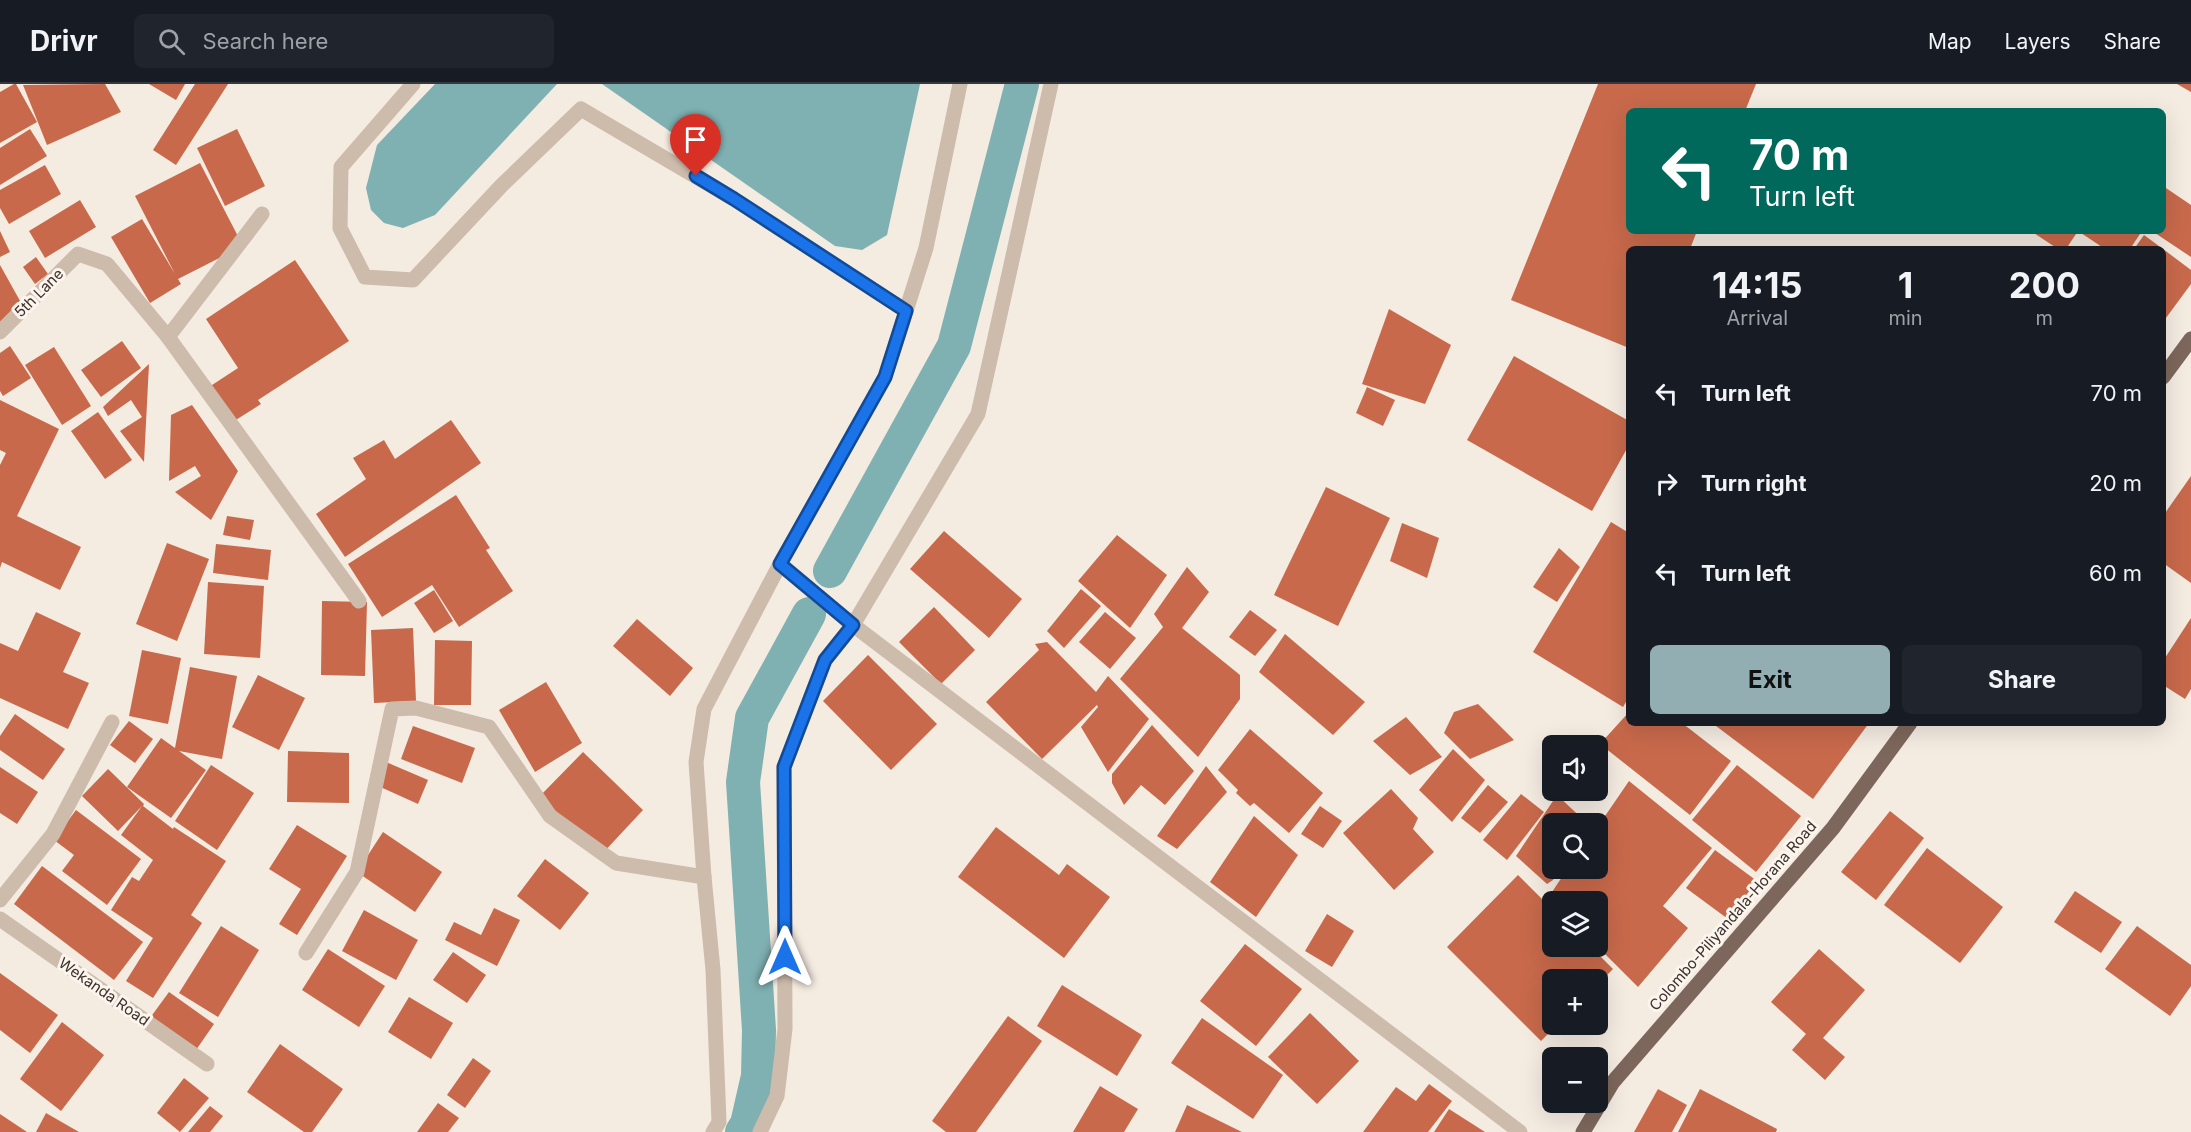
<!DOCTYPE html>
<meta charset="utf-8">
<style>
:root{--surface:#171b24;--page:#20242c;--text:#f1f3f6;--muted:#9ea1a6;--line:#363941;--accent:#92aeb2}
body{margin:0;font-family:Inter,sans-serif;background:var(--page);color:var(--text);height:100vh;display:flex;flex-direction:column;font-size:22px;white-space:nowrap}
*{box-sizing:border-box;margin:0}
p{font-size:20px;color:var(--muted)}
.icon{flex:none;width:33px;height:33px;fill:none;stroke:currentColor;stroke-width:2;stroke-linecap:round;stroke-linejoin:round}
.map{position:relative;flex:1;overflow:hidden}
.sheet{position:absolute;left:1626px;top:162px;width:540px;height:480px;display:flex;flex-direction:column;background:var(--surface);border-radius:9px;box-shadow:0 6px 24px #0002}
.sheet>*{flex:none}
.guide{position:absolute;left:1626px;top:24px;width:540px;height:126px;border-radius:9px;box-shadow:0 6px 24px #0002;background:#00695c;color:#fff;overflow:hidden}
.controls{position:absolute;left:1542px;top:651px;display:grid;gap:12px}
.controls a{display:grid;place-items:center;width:66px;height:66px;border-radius:9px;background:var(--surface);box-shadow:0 6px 24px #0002;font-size:30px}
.pin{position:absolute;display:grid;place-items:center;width:51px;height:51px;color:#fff;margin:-62px -26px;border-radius:50% 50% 50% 0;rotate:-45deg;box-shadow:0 0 6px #0007}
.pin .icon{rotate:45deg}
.me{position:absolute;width:66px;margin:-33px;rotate:0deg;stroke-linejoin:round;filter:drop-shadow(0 0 4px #0008)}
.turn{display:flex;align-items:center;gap:21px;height:126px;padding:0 24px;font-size:27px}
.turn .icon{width:78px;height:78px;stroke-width:2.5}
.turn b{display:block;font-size:42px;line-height:51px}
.eta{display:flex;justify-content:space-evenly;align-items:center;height:102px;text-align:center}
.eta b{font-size:36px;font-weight:700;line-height:42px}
.button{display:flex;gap:12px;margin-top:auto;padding:12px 24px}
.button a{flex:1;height:69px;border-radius:9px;background:var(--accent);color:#111;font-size:24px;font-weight:700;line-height:69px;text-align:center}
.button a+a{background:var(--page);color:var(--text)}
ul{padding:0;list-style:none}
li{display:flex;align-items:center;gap:18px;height:90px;padding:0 24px}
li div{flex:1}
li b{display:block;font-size:22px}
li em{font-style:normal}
header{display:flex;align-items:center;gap:36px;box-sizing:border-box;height:84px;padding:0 30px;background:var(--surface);border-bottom:2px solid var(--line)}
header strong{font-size:28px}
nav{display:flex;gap:33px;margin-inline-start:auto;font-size:21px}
.search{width:420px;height:54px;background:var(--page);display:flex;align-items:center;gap:15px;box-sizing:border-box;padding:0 21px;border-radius:9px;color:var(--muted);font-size:22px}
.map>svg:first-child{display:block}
.water{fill:#7fb0b2}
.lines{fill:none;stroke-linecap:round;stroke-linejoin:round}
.canal{stroke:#7fb0b2;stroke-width:34}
.building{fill:#c8694b}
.minor{stroke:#cdbbac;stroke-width:15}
.major{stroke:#7d675c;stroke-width:15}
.route-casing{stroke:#114b97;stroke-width:15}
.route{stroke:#1a73e8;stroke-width:10}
.labels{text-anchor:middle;stroke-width:6;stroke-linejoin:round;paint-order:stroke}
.street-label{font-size:15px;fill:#3b302b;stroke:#fbf5ee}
</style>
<header>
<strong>Drivr</strong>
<div class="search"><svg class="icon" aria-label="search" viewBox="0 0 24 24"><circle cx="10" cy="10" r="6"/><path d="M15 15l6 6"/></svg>Search here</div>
<nav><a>Map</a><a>Layers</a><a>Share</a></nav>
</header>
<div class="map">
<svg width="2191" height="1048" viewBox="0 0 2191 1048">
<rect width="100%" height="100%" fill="#f4ebe1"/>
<g class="water">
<polygon points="435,0 557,0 435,131 403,144 384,139 371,126 366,104 377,61"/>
<polygon points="602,0 920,0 887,151 862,166 835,162"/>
</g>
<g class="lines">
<g class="canal">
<polyline points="830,487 954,262 1022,0"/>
<polyline points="742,1048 747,1040 758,992 759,946 743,698 752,634 809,530"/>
</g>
</g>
<g class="building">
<polygon points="14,0 16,0 37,38 0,59 0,8"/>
<polygon points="105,0 121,28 47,61 23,1"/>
<polygon points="149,0 185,0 176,16"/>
<polygon points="195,0 228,0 176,81 153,66"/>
<polygon points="1598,0 1756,0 1745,27 1629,27 1629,147 1697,147 1690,165 1629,165 1629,264 1511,216"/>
<polygon points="2177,0 2191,0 2191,8"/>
<polygon points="30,45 47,72 0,101 0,64"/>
<polygon points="237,45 265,102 225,122 197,64"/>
<polygon points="200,79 243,162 178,195 181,200 150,219 111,153 142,135 175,190 135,112"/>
<polygon points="45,81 61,110 9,140 0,124 0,106"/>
<polygon points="2163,102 2191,121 2191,173 2152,147 2163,147"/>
<polygon points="80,116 96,143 45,174 29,147"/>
<polygon points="0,147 10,168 0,173"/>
<polygon points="2031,147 2078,147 2066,165 2058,165"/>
<polygon points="2078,147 2142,147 2130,165 2105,165"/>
<polygon points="2144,151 2163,165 2134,165"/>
<polygon points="2163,165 2191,186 2191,200 2163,238"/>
<polygon points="36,173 48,190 35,200 23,183"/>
<polygon points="295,176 349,257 258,316 261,320 231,339 209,303 238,284 206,235"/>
<polygon points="0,181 24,224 0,238"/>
<polygon points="1389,225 1451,261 1425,320 1362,300"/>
<polygon points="122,257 141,284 101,313 81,286"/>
<polygon points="10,262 31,294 3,312 0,307 0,269"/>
<polygon points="54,263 91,322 62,341 25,281"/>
<polygon points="1514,272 1629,337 1629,361 1592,427 1467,356"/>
<polygon points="149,280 144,378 120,347 142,333 131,316 108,332 103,323"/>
<polygon points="1367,303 1395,316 1383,342 1356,329"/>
<polygon points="0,316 59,345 17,432 81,463 60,506 2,478 0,484 0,381 6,369 0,366"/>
<polygon points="192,321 238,387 211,436 175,408 201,392 195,382 169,397 171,331"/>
<polygon points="98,328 132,376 105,395 71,347"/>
<polygon points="451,336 481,379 345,473 316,430 366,395 353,374 384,356 395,375"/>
<polygon points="2191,392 2191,499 2163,479 2163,432"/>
<polygon points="1326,403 1390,434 1338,542 1274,511"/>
<polygon points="456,411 490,464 486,466 513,507 459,543 432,501 382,533 348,480"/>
<polygon points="227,432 254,436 250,456 223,451"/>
<polygon points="1611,438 1629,449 1629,613 1623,623 1533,568"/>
<polygon points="1402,439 1439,454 1427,494 1390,477"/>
<polygon points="944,447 1022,515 989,554 910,485"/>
<polygon points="1117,451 1167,491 1130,544 1078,497"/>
<polygon points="167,459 209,475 177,557 136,540"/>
<polygon points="216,460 271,466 268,496 213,489"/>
<polygon points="1559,464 1580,483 1557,518 1533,503"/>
<polygon points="1187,483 1209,508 1182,544 1240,591 1240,615 1198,673 1120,595 1163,543 1154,530"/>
<polygon points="208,498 264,502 260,574 204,570"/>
<polygon points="1081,505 1101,522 1064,564 1047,547"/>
<polygon points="434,506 453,537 434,549 414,519"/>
<polygon points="322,517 367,518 365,592 321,591"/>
<polygon points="934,523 975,566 941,600 899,558"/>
<polygon points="1250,526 1277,546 1255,572 1229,553"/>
<polygon points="36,528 81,549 63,588 89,599 68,645 0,614 0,559 18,567"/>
<polygon points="1105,528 1136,554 1110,585 1079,558"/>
<polygon points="2191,534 2191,605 2185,615 2163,601 2163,577"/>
<polygon points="637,535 693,584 670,612 613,562"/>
<polygon points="413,544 416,617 374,619 371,546"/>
<polygon points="1285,550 1365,618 1333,651 1259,588"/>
<polygon points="435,556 472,557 471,621 434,621"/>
<polygon points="1047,558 1096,608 1108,592 1149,635 1108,688 1081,643 1098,623 1097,621 1042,675 986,618 1039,566 1035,560"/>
<polygon points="142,566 181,574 168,640 129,632"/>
<polygon points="868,571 937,640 891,686 823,617"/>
<polygon points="190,583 237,592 222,675 179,667 206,686 171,734 127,703 161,654 175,664"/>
<polygon points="258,591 305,614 279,666 232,643"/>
<polygon points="546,598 582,659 535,688 499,626"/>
<polygon points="1478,620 1514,656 1470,675 1444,649 1454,628"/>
<polygon points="1629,628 1629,639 1682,639 1731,677 1690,731 1600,660"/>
<polygon points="15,630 65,665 43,696 0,666 0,652"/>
<polygon points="1406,633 1442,673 1410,691 1373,657"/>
<polygon points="129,637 153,655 135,679 110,661"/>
<polygon points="1718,639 1869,639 1813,715 1716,642"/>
<polygon points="1152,641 1194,687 1165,721 1141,701 1124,721 1112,699 1112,690"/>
<polygon points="413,642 475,664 462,699 401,675"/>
<polygon points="1250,645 1323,709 1289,749 1254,719 1250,722 1236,709 1238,706 1218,686"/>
<polygon points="1453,665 1485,696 1452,738 1419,706"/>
<polygon points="288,667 349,669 349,719 287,718"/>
<polygon points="583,668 643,726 601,771 540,712"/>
<polygon points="386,678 428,696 418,720 376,701"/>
<polygon points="211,681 254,709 217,766 175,737"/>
<polygon points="1737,681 1801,732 1756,788 1692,736"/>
<polygon points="1206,682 1227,708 1177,765 1157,752"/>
<polygon points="0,683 38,708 17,740 0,729"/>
<polygon points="108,685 144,720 143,722 173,745 174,743 226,777 191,831 202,839 153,914 126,897 153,854 111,826 132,793 139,797 153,776 121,751 142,722 118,747 82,712"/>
<polygon points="1629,697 1712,764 1663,822 1688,844 1638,903 1598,863 1598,818 1551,818 1548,814 1568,784 1598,784 1598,757 1601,755 1603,735"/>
<polygon points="1488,701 1508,718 1480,749 1461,734"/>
<polygon points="1391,705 1418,734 1413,745 1434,768 1394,806 1343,749"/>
<polygon points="1521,710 1544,728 1507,776 1483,756"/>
<polygon points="1557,711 1588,740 1552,740 1552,784 1562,784 1553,796 1547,800 1516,772"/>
<polygon points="1320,722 1342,737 1323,764 1301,750"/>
<polygon points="76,726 141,775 107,821 62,787 74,771 54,756"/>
<polygon points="1890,727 1924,754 1876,816 1841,788"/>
<polygon points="1254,732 1298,771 1256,833 1210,798"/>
<polygon points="297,741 347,772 297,851 279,840 301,805 269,785"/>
<polygon points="996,743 1059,791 1067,780 1110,813 1064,874 958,793"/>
<polygon points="383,748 442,788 415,828 357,788"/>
<polygon points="1927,764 2003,823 1960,879 1884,821"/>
<polygon points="1715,766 1757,797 1728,835 1686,804"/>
<polygon points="545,775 589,809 560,846 517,812"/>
<polygon points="42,782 143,858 114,896 14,820"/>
<polygon points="1518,791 1552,825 1552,862 1590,862 1613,885 1598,900 1598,896 1552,896 1552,940 1558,940 1541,957 1447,863"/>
<polygon points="2075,807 2122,838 2101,869 2054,838"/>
<polygon points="494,824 520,836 497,882 445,856 454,838 481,851"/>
<polygon points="364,826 418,856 396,896 342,867"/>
<polygon points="1327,830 1354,847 1332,883 1305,867"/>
<polygon points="221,842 259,866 218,933 179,909"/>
<polygon points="2137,842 2191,881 2191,902 2170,932 2105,885"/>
<polygon points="1245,860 1302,905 1256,962 1200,917"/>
<polygon points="328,865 385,902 359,943 302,906"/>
<polygon points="1819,865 1865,906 1823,954 1845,973 1825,996 1792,966 1806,950 1771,918"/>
<polygon points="453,868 486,891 467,919 433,896"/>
<polygon points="0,889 58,931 30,969 0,946"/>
<polygon points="1062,901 1142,951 1117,992 1037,942"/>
<polygon points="169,908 214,940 196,966 150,934"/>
<polygon points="409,913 453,939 431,975 388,948"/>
<polygon points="1310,929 1359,977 1317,1020 1268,973"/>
<polygon points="1008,932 1042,957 976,1048 946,1048 932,1037"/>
<polygon points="1202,934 1283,991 1253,1035 1171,979"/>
<polygon points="62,938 104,971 61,1027 20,995"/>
<polygon points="280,960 343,1005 312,1048 304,1048 247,1008"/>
<polygon points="473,974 491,987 465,1024 447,1011"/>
<polygon points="184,994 209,1014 180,1048 157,1029"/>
<polygon points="1429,1000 1452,1017 1428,1048 1363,1048 1396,1003 1416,1017"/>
<polygon points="1100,1002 1138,1025 1124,1048 1073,1048"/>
<polygon points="1658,1005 1687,1021 1672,1048 1634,1048"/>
<polygon points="1700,1005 1777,1045 1776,1048 1678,1048"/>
<polygon points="438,1019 459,1034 448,1048 417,1048"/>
<polygon points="1187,1021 1242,1048 1175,1048"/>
<polygon points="210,1022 223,1032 210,1048 188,1048"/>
<polygon points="1449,1025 1485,1048 1434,1048"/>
<polygon points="46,1029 79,1048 36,1048"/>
<polygon points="0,1030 27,1048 0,1048"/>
</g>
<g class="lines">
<g class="minor">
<polyline points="413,0 341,83 340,144 365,193 413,196 502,101 581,25 734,115 906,227"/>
<polyline points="0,248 78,170 107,180 168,253 359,517"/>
<polyline points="168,253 262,130"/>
<polyline points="780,480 853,541 1520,1048"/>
<polyline points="0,816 53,750 112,638"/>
<polyline points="0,835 207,980"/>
<polyline points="306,869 357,788 392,625 416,624 489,643 550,732 616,779 704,793"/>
<polyline points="713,1048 719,1038 713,886 704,793 696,678 704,625 780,480 885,293 926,164 960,0"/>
<polyline points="760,1048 777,1012 785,945 784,683 825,576 853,541 978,330 1051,0"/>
</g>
<g class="major">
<polyline points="2163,293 2191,255"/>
<polyline points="1583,1048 1613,998 1833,744 1910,639"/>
</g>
</g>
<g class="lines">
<defs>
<polyline id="route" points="696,92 734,115 906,227 885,293 780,480 853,541 825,576 784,683 785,873"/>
</defs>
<use href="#route" class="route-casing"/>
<use href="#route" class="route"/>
</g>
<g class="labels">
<g class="street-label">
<text transform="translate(39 209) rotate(-45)" y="5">5th Lane</text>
<text transform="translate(1733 832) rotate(-49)" y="5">Colombo-Piliyandala-Horana Road</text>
<text transform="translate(104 908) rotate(35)" y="5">Wekanda Road</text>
</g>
</g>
</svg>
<div class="controls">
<a><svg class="icon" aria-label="sound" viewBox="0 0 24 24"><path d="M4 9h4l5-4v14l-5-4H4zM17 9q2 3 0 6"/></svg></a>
<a><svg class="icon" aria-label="search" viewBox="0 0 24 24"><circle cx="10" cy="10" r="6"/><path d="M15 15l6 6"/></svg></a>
<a><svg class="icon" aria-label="layers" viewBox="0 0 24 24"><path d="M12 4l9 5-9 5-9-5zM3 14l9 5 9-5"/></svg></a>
<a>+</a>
<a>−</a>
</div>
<div class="pin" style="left:696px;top:92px;background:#d93025"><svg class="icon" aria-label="arrive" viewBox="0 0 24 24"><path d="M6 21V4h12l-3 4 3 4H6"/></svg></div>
<svg class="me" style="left:785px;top:873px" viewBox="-20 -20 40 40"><path d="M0-17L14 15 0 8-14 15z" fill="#1a73e8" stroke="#fff" stroke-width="4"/></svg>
<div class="guide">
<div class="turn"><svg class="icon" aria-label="left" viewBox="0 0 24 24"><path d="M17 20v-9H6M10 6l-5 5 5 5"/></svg><div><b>70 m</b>Turn left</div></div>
</div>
<section class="sheet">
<div class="eta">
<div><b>14:15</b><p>Arrival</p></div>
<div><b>1</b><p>min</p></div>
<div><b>200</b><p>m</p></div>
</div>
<ul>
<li><svg class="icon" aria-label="left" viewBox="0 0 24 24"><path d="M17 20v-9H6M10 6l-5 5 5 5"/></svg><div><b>Turn left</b></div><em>70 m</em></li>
<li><svg class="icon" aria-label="right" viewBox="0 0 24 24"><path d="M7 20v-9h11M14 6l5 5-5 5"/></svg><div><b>Turn right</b></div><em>20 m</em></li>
<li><svg class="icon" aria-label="left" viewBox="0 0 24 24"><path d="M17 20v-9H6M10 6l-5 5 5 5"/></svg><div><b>Turn left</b></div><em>60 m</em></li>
</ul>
<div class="button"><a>Exit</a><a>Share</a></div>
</section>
</div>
